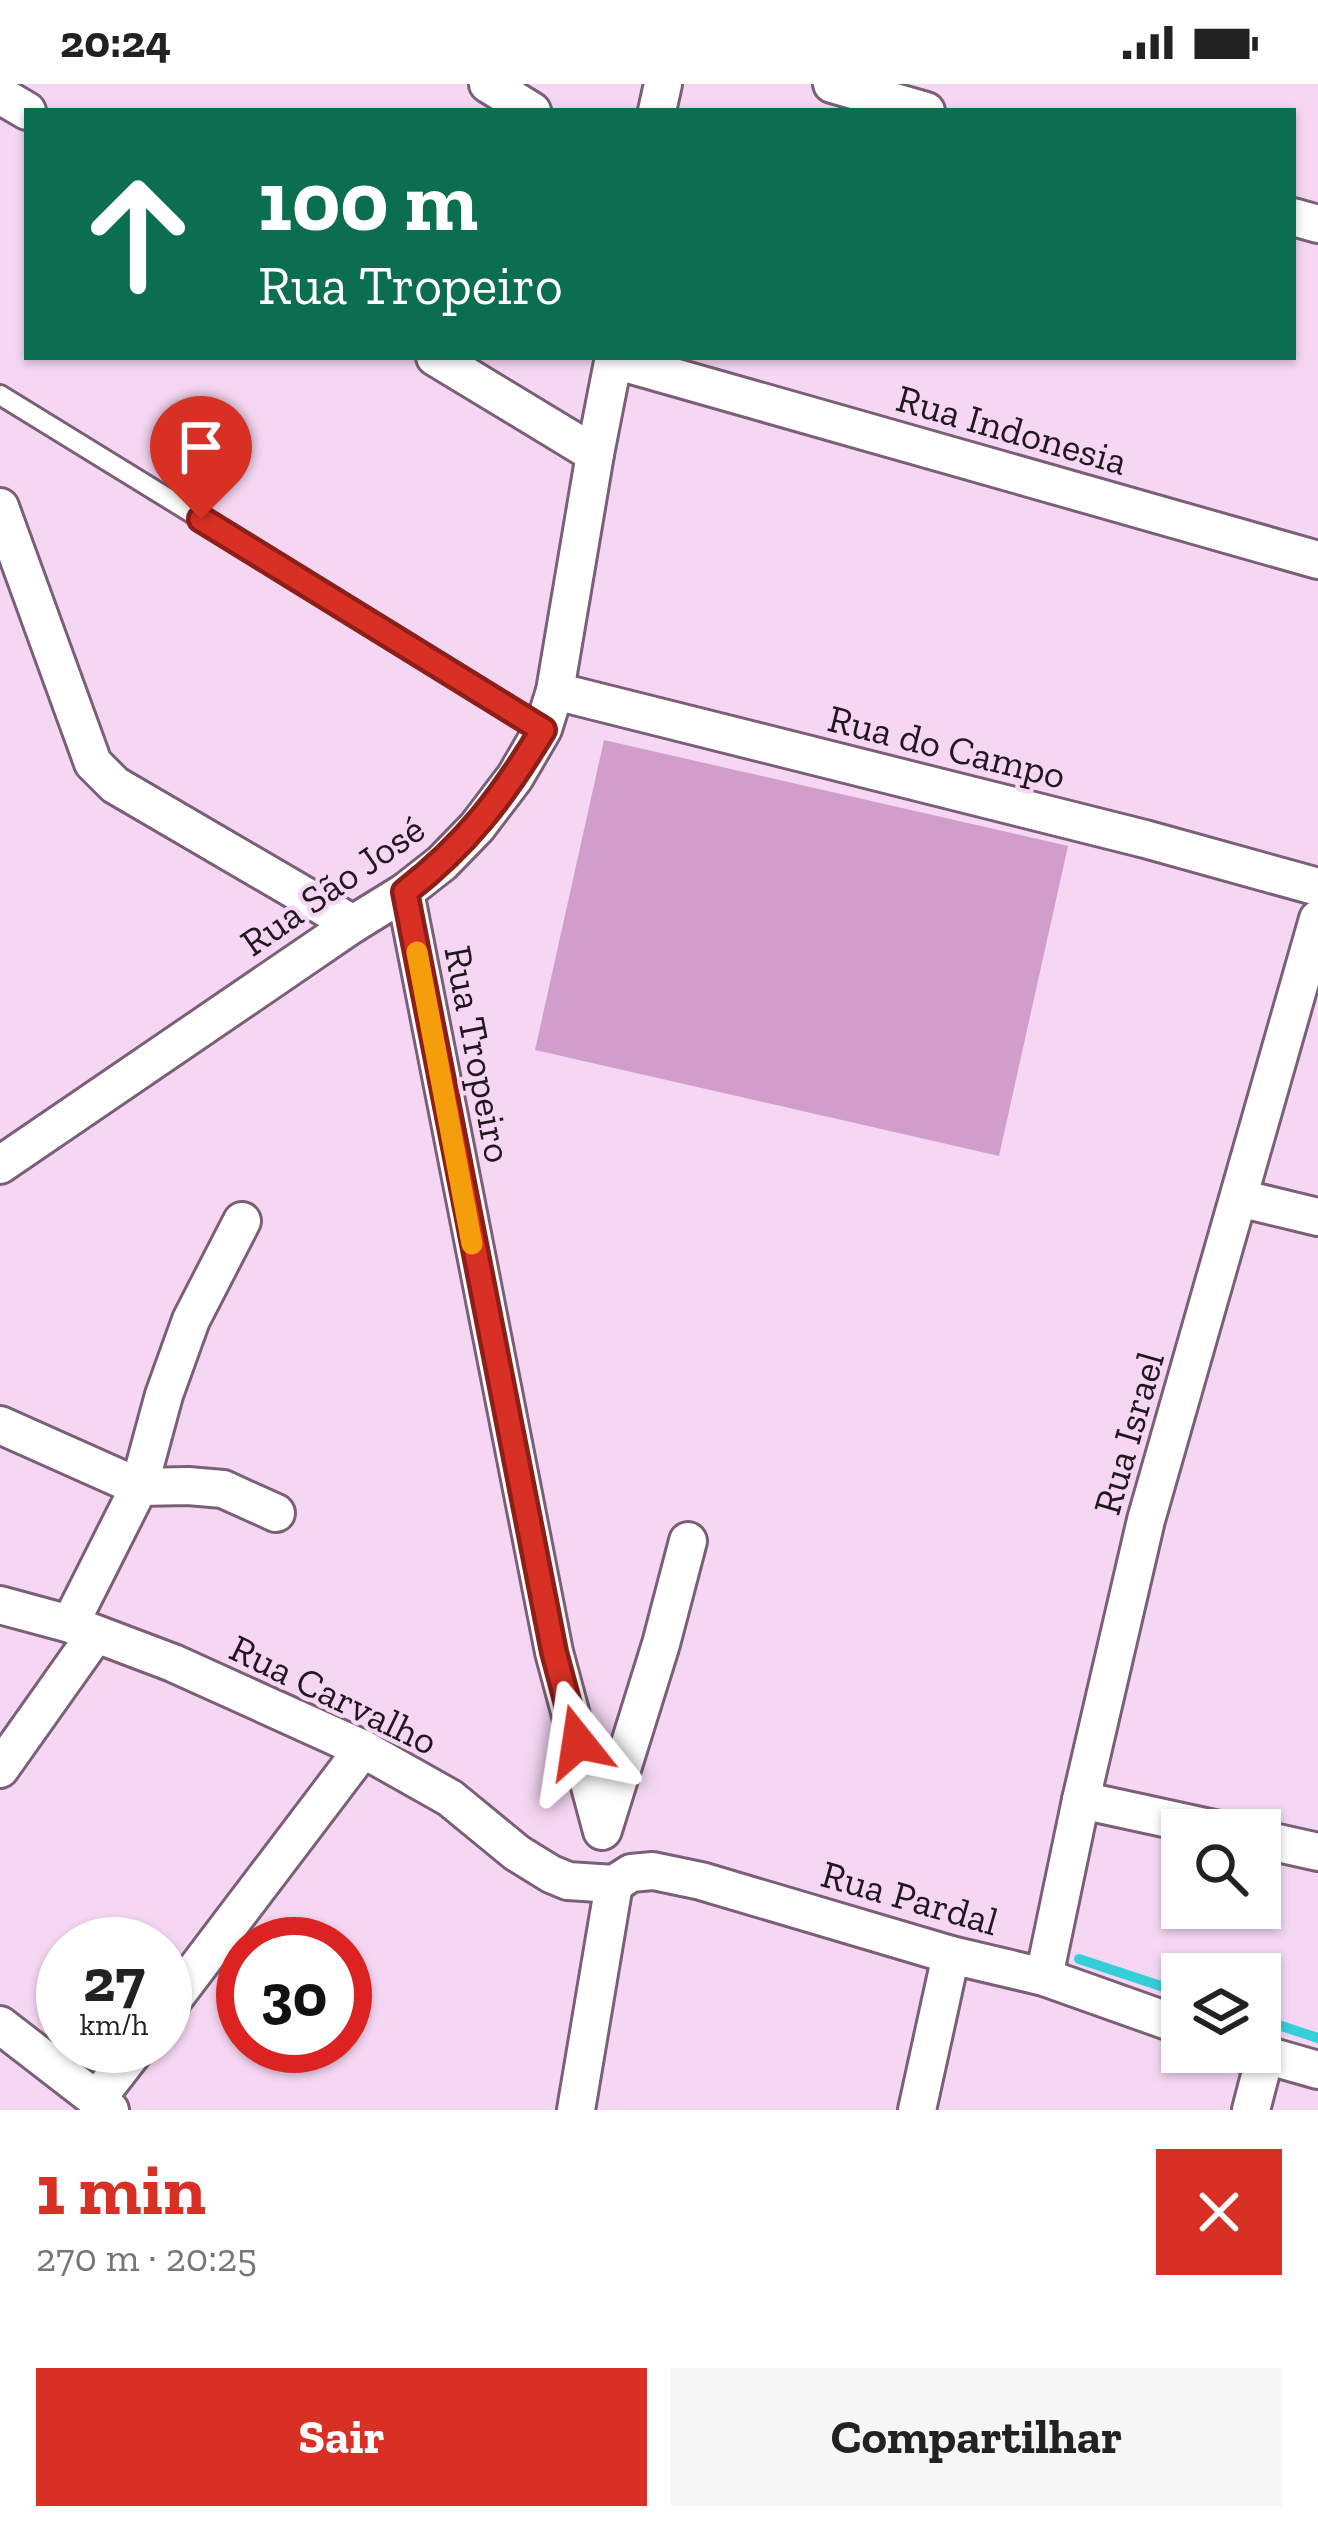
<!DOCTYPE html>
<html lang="pt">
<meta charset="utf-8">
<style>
:root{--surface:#fff;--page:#f6f6f6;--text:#222;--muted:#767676;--accent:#d93025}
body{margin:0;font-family:"Zilla Slab",serif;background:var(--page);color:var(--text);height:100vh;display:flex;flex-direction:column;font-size:45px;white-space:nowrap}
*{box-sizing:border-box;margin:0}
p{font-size:39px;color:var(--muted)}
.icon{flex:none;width:66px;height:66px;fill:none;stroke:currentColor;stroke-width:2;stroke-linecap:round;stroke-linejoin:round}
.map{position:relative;height:2026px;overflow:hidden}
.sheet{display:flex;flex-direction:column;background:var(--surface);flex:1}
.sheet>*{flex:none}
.banner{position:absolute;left:24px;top:24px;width:1272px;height:252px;border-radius:0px;box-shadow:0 3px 9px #0004;background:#0b6e4f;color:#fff;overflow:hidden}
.controls{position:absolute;left:1161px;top:1725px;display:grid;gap:24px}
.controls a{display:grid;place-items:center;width:120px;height:120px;border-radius:0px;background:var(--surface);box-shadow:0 3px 9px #0004;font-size:60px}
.speed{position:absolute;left:36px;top:1833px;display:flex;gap:24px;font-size:60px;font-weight:700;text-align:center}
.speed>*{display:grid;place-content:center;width:156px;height:156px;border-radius:50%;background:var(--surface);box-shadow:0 3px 9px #0004;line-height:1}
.speed small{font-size:30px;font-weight:400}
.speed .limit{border:18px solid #d22;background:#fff;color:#111}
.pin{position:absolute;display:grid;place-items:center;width:102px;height:102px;color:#fff;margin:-123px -51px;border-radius:50% 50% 50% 0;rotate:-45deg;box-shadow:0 0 12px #0007}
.pin .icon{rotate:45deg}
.me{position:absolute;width:132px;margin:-66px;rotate:345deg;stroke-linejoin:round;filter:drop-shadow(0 0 9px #0008)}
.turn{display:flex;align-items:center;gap:42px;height:252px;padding:0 36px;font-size:54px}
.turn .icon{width:156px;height:156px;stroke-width:2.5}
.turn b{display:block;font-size:84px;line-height:102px}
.round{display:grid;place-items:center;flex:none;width:126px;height:126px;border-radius:0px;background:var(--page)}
.overview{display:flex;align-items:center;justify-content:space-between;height:204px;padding:0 36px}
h1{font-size:72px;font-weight:800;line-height:90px;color:var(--accent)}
.button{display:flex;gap:24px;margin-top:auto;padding:24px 36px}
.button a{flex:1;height:138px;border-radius:0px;background:var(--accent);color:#fff;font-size:48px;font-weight:800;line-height:138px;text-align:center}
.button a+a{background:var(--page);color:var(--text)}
.status{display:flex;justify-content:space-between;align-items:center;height:84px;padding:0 60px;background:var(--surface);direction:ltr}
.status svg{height:33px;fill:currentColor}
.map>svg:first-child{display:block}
.green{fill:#d19ecc}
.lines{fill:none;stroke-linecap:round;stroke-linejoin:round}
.stream{stroke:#35cfd9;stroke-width:10}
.service-casing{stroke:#7a5f77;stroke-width:24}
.minor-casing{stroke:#7a5f77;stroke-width:42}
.service{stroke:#fff;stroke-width:18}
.minor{stroke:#fff;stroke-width:36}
.route-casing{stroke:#8d1f18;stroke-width:30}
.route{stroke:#d93025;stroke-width:21}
.slow{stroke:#f59e0b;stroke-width:21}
.labels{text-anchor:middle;stroke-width:9;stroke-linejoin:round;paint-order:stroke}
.street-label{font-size:39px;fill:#211620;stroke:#f6d7f3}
</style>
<div class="status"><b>20:24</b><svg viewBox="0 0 49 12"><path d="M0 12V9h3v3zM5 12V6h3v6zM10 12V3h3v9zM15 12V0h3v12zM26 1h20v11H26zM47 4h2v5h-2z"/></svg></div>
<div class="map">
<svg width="1318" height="2026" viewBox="0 0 1318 2026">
<rect width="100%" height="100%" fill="#f6d7f3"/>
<polygon class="green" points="604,656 1068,762 999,1072 535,966"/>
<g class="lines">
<g class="stream">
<polyline points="1079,1875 1182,1909"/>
<polyline points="1260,1935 1318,1954"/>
</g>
<defs>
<polyline id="service" points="0,311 543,645"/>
<g id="minor">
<polyline points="488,0 532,27"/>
<polyline points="832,0 926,27"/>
<polyline points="0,11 27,27"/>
<polyline points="657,27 663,0"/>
<polyline points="1293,133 1318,140"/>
<polyline points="435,273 595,370"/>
<polyline points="614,276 1318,476"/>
<polyline points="0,423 93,679 115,701 353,840"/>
<polyline points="555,607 1145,755 1318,803"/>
<polyline points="405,808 554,1568 602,1747"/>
<polyline points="0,1081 353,840 405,808 442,779 477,743 515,693 543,645 555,607 595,370 614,273"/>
<polyline points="1239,1114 1318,1133"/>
<polyline points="242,1137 191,1236 164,1311 139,1403 188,1402 223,1405 276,1429"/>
<polyline points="0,1341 139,1403 70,1540"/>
<polyline points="0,1521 70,1540 173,1579 363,1665 450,1714 517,1769 551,1790 568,1797 614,1800"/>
<polyline points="0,1685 95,1551"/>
<polyline points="1081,1716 1219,1746"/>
<polyline points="603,1746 661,1560 688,1457"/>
<polyline points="1260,1755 1318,1768"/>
<polyline points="614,1800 631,1789 653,1787 701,1797 951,1871 1044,1893 1182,1942"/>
<polyline points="1044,1893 1081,1716 1146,1436 1318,835"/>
<polyline points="165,1926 363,1665"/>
<polyline points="0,1941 110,2026"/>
<polyline points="1255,1968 1318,1986"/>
<polyline points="96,2016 138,1962"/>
<polyline points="576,2026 614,1800"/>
<polyline points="917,2026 951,1871"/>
<polyline points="1251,2026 1265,1972"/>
</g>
</defs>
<use href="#service" class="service-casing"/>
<use href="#minor" class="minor-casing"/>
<use href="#service" class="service"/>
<use href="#minor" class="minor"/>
</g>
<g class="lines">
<defs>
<path id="route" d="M201 435 543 646C503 712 467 760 405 808L554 1568 578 1658"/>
</defs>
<use href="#route" class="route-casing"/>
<use href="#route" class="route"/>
<polyline class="slow" points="417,868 472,1160"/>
</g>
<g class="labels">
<g class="street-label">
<text transform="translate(1012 345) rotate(16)" y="14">Rua Indonesia</text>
<text transform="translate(947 662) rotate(14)" y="14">Rua do Campo</text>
<text transform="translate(332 801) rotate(-35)" y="14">Rua São José</text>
<text transform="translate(479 970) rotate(79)" y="14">Rua Tropeiro</text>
<text transform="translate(1128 1349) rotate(-74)" y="14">Rua Israel</text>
<text transform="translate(334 1610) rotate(26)" y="14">Rua Carvalho</text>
<text transform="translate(910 1813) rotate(16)" y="14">Rua Pardal</text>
</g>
</g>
</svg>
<div class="controls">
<a><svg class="icon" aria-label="search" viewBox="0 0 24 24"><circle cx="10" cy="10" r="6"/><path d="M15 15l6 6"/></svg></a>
<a><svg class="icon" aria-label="layers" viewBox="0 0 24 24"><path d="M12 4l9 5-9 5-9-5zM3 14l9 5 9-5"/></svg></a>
</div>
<div class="speed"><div>27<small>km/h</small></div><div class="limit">30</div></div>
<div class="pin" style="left:201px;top:435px;background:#d93025"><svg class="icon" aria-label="arrive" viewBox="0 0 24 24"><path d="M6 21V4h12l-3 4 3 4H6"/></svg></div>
<svg class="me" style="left:578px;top:1658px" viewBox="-20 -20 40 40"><path d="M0-17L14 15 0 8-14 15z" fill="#d93025" stroke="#fff" stroke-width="4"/></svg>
<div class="banner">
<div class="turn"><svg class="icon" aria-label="ahead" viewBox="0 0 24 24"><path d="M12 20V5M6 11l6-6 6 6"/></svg><div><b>100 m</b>Rua Tropeiro</div></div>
</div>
</div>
<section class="sheet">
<div class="overview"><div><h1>1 min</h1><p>270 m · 20:25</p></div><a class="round" style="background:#d93025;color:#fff"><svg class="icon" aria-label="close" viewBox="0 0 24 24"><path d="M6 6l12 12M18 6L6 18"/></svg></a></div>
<div class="button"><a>Sair</a><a>Compartilhar</a></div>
</section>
